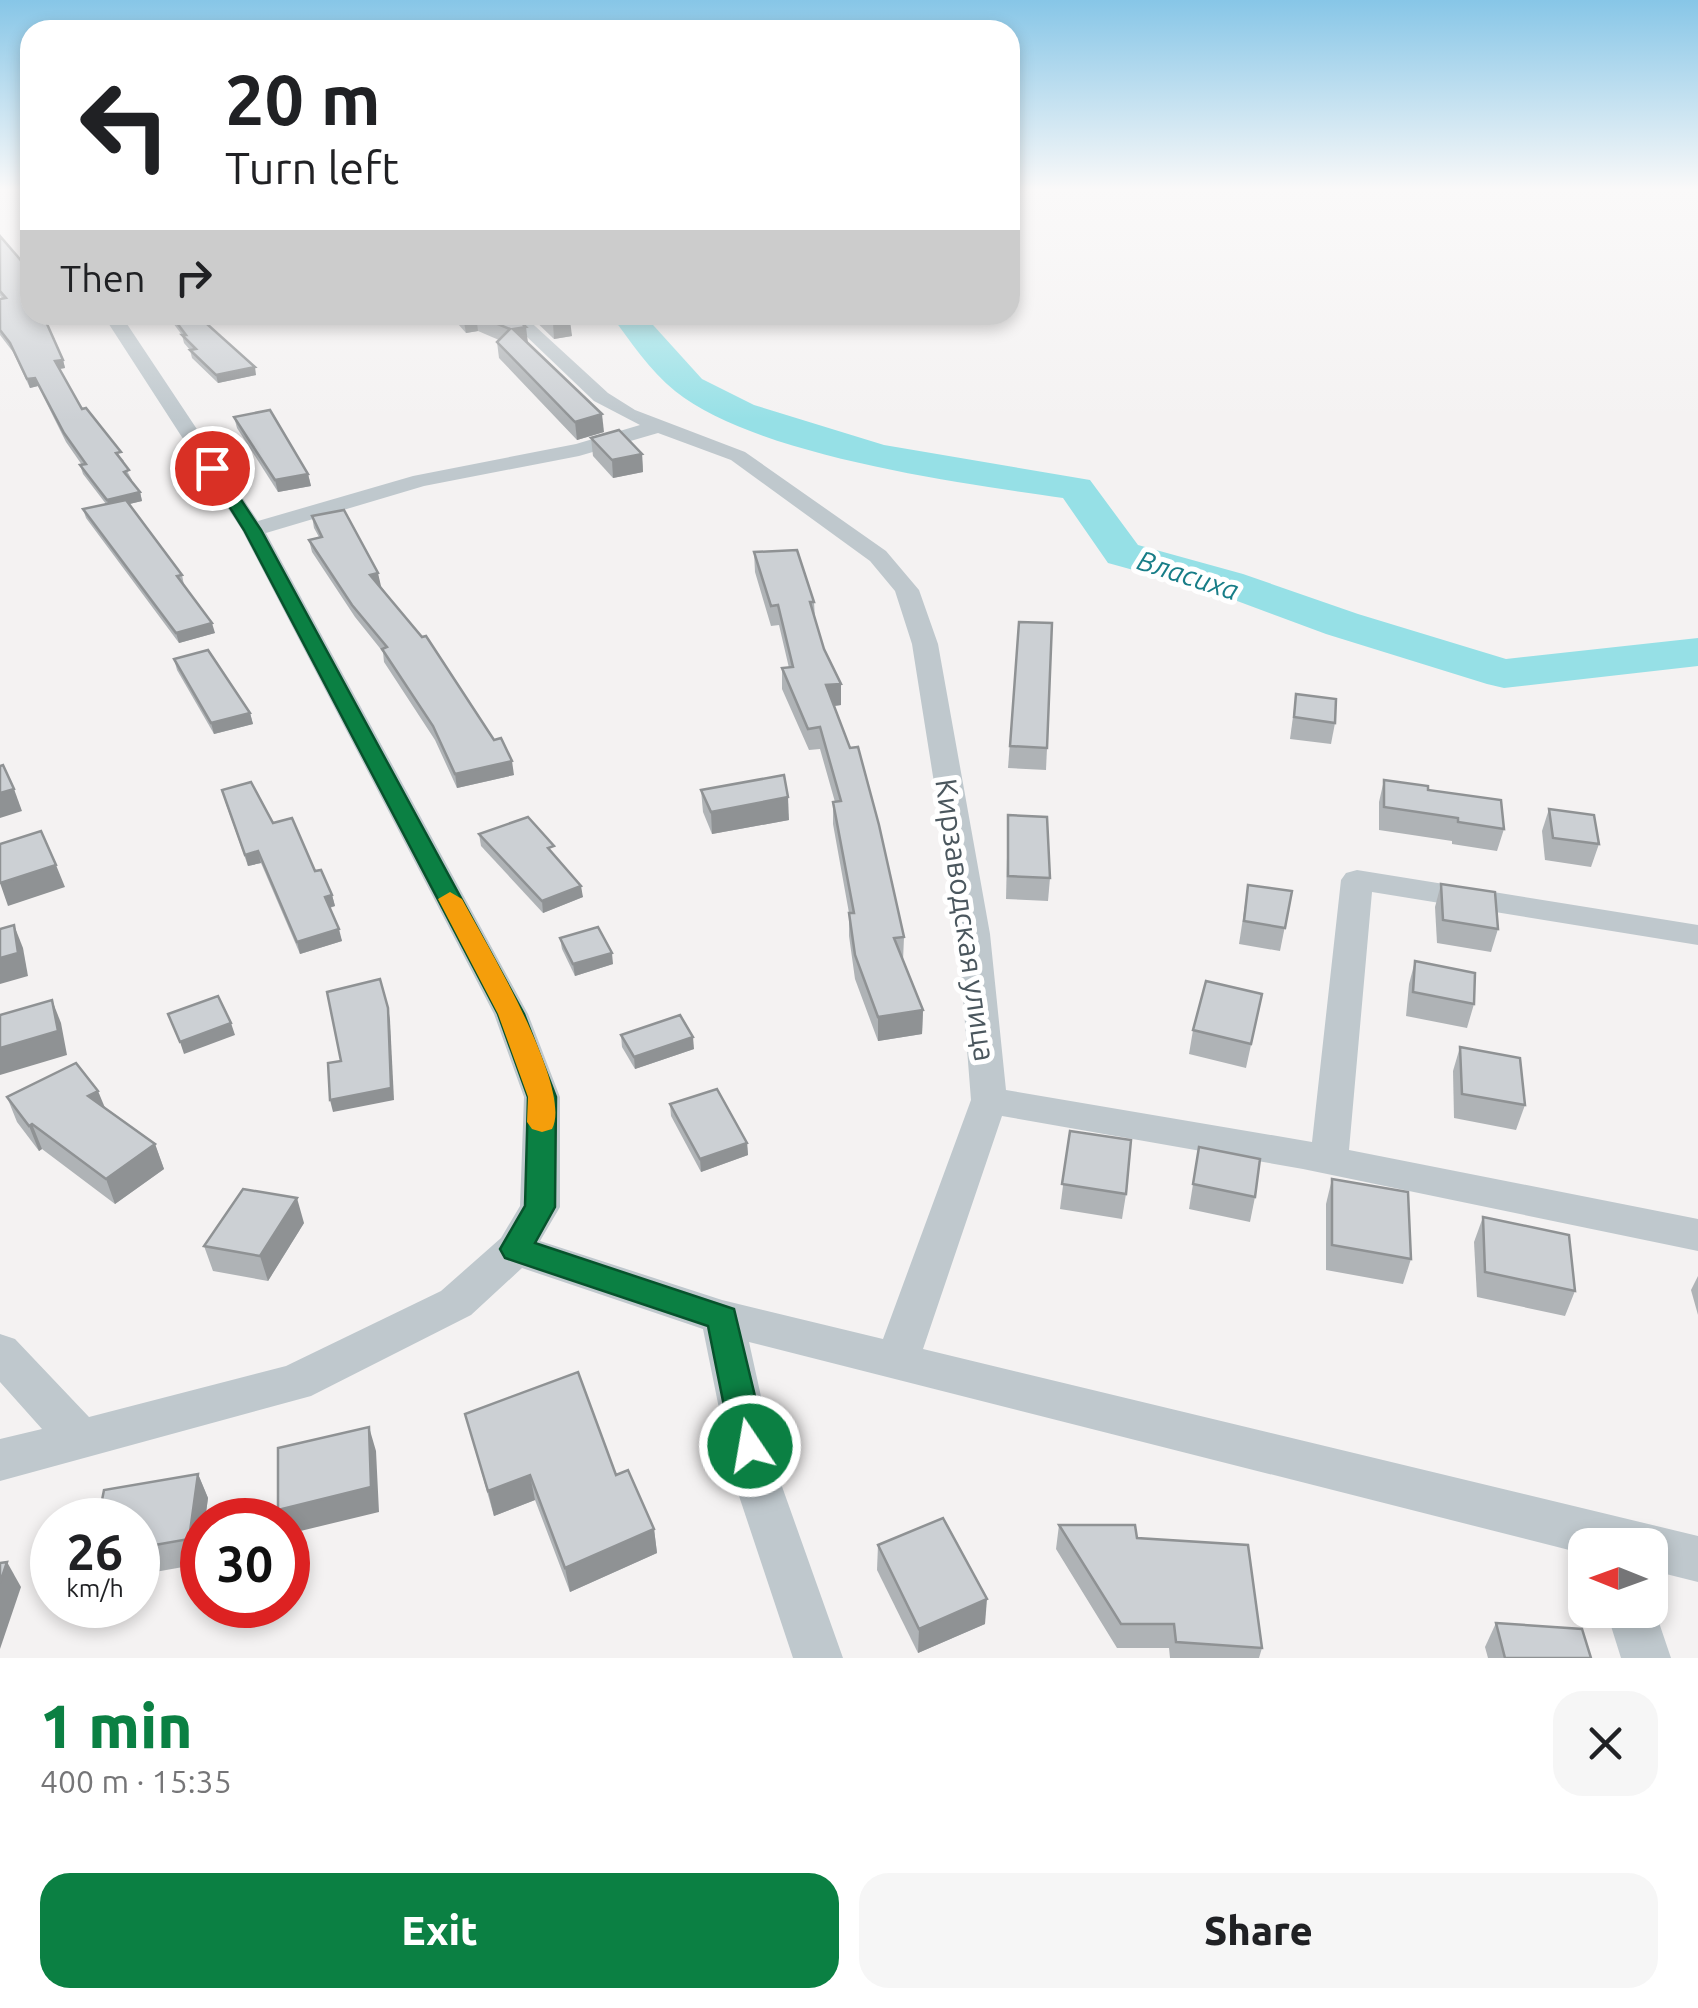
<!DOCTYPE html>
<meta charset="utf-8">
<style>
:root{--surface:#fff;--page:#f6f6f6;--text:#202124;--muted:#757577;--accent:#0b8043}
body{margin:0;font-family:Ubuntu,sans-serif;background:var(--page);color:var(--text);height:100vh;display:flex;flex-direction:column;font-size:38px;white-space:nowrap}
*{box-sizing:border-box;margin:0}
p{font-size:32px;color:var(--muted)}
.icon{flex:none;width:55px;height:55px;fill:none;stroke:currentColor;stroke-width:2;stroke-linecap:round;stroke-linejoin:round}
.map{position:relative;height:1658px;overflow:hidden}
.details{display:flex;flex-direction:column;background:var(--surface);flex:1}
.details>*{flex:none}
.banner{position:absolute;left:20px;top:20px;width:1000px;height:305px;border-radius:30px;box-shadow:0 5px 15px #0003;background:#fff;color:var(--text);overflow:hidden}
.needle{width:65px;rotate:271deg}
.buttons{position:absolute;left:1568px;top:1528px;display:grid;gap:20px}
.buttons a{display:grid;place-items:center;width:100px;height:100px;border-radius:20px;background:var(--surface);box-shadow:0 5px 15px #0003;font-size:50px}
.speed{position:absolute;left:30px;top:1498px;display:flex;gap:20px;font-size:50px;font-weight:700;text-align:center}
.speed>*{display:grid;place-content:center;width:130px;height:130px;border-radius:50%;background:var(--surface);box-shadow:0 5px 15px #0003;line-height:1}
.speed small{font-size:25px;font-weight:400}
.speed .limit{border:15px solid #d22;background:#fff;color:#111}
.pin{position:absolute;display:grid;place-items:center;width:85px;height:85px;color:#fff;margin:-42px;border:5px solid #fff;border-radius:50%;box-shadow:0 2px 10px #0007}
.me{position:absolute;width:110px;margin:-55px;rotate:348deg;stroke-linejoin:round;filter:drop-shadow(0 0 8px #0008)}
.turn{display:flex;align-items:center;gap:35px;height:210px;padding:0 40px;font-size:45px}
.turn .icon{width:130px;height:130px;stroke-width:2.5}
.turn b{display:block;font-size:70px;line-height:85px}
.then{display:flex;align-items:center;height:95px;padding:0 40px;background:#0003;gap:20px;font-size:38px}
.round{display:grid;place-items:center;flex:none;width:105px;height:105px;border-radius:30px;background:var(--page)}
.headline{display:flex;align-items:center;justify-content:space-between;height:170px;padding:0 40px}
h1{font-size:60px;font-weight:800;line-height:75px;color:var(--accent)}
.primary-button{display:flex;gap:20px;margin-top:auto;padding:20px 40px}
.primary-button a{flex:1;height:115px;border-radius:30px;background:var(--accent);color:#fff;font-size:40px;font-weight:800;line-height:115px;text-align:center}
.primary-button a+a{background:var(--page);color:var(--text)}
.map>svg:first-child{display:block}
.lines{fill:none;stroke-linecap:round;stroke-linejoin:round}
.river{fill:#96e0e6;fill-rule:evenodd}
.minor{fill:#bfc8cd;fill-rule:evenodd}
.wall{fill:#afb3b6}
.shaded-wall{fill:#8f9294}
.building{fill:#ccd0d4;stroke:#8f9294;stroke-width:2.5}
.route{fill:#0b8043;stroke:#07532c;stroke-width:2.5}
.slow{fill:#f59e0b}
.labels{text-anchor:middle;stroke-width:10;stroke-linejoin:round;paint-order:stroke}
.far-water-label{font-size:28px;font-style:italic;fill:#177d87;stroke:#fff}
.street-label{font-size:30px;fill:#4b575e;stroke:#fff}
</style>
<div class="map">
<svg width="1698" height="1658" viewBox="0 0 1698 1658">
<rect width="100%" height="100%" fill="#f4f2f2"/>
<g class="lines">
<path class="river" d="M611 315H644L702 379 754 405 884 445 1090 480 1138 545 1243 574 1358 614 1506 659 1698 638V666L1504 688 1487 684 1326 634 1213 592 1108 563 1063 498C960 483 756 456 675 391 650 371 630 341 611 315Z"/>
<g class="minor">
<polygon points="22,189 30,189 30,195 25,194"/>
<polygon points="1010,189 1031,189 1010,197"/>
<path d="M103 315H121L258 521 413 476 576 444 640 425 594 401 504 315H523L608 393 635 410 745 452 886 551 919 590 938 644 990 934 1006 1090 1312 1142 1341 880 1346 873 1357 870 1698 925V945L1372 892 1349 1150 1698 1219V1251L1303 1169 1002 1116 923 1349 1698 1536V1582L1650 1570V1545H1585V1554L749 1342 779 1478 843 1658H793L733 1478 703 1329 522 1268 471 1315 311 1396 0 1481V1439L42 1429 0 1382V1334L15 1339 89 1417 286 1366 441 1291 501 1238 520 1206 524 1097 494 1014 242 530ZM658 433 731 460 870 561 895 591 912 644 958 934 971 1100 883 1339 722 1300 540 1241 560 1207V1097L528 1014 266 533 424 486 579 456Z"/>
<polygon points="1650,1596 1671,1658 1621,1658 1606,1610 1650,1610"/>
</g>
</g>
<g class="wall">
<polygon points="0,236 30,315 63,360 65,368 60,369 82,409 124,461 122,462 132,480 130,480 140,492 142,501 129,504 182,575 184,585 215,633 179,643 86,518 83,509 106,504 83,474 80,465 82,465 66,442 38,386 30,388 13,352 0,335 0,299 3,299 0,296"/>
<polygon points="167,315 197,315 256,375 218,383 192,358 190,350 184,343 182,335"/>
<polygon points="450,315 513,315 527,343 604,432 577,440 499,358 497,342 499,340 478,331 466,333"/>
<polygon points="529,315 565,315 572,336 554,339"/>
<polygon points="234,417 308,474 311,486 278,492 237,428"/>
<polygon points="591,438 642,454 643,472 613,478 593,456"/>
<polygon points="312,516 381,586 514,775 457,788 435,740 384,662 383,652 355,617 312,552 309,540 319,537 314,528"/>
<polygon points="754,552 814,602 815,619 824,649 841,684 841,705 834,706 904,937 903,961 923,1010 922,1034 878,1041 855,979 849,936 849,913 833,824 833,802 835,802 820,749 809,750 782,689 782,668 789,668 779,625 771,626 755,572"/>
<polygon points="1019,622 1047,748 1046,770 1008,768"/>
<polygon points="174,659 250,713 253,724 214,734 177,670"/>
<polygon points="1296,694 1335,723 1331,744 1290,739"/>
<polygon points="1384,780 1428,790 1504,829 1497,851 1452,844 1452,841 1379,830 1379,802"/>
<polygon points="701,790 789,820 712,834 703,812"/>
<polygon points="225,801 273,823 315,871 332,895 335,906 330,908 342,941 300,954 261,863 248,866"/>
<polygon points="1549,809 1599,844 1591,867 1545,860 1542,831"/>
<polygon points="1008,815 1050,878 1048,901 1006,899"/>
<polygon points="479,834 556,857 583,897 543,913 481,846"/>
<polygon points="1441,884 1498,929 1491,952 1437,943 1435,907"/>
<polygon points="1248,885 1292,891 1280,951 1239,944"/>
<polygon points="560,938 613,964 575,976 562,949"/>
<polygon points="1415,961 1474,1004 1467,1028 1406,1016 1409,984"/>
<polygon points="1262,994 1246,1068 1189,1054 1193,1030"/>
<polygon points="621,1035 694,1049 635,1069 622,1047"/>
<polygon points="1460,1047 1525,1105 1516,1130 1454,1118 1453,1071"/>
<polygon points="7,1097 105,1108 155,1144 164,1169 115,1204 42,1149 39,1151 17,1122"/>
<polygon points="670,1104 747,1143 748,1155 701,1172 671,1116"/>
<polygon points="1070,1131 1126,1194 1122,1219 1060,1209"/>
<polygon points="1199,1147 1255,1197 1250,1222 1189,1209"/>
<polygon points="1332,1179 1411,1259 1403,1284 1326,1270 1326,1204"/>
<polygon points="1483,1217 1575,1291 1565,1316 1477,1297 1474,1242"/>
<polygon points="304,1223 268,1281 213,1271 204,1246"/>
<polygon points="1698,1276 1698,1315 1691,1290"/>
<polygon points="465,1414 616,1475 654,1529 657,1553 570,1592 535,1500 494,1516"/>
<polygon points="198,1474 208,1498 205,1520 202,1520 200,1564 138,1575 138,1520"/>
<polygon points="1059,1525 1137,1538 1262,1648 1259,1658 1170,1658 1169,1648 1117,1648 1056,1549"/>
<polygon points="878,1545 985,1624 918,1653 877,1570"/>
<polygon points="1496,1623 1591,1658 1488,1658 1485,1647"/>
</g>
<g class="shaded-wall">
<polygon points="476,315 478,331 466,333 463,317"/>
<polygon points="570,320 572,336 554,339 553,323"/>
<polygon points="526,327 528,343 513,329"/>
<polygon points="63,360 65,368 58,369 55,361"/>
<polygon points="255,367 256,375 218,383 216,375"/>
<polygon points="35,378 38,386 30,388 27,379"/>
<polygon points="602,414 604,432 577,440 575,422"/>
<polygon points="642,454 643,472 613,478 612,460"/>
<polygon points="308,474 311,486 278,492 275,480"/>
<polygon points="140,492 142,501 109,509 107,500"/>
<polygon points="378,573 381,586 373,587 370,575"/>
<polygon points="212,623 215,633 179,643 176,633"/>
<polygon points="841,684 841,705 826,707 826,685"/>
<polygon points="250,713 253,724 214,734 211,723"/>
<polygon points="512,761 514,775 457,788 455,774"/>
<polygon points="14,789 22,811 0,818 0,793"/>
<polygon points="788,797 789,820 712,834 711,812"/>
<polygon points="258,851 261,863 248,866 245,855"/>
<polygon points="56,865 65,887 8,906 0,883"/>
<polygon points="581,886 583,897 543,913 542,901"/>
<polygon points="332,895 335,906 327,908 325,897"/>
<polygon points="14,925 23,948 28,976 0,984 0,958"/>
<polygon points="339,929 342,941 300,954 297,942"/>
<polygon points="612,953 613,964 575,976 573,964"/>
<polygon points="52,1000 61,1023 67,1055 0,1075 0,1048"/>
<polygon points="388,1008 390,1020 394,1100 333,1112 330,1100"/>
<polygon points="923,1010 922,1034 878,1041 878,1017"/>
<polygon points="231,1023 235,1035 184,1054 180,1042"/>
<polygon points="693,1037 694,1049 635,1069 634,1057"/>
<polygon points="98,1091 108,1115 88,1096"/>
<polygon points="32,1124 42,1149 39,1151 29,1126"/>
<polygon points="747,1143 748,1155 701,1172 700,1159"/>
<polygon points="155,1144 164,1169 115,1204 106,1179"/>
<polygon points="297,1198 304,1223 268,1281 260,1256"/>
<polygon points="369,1427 376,1451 379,1512 288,1534 288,1520 281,1520 278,1510"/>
<polygon points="198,1474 208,1498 205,1520 202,1520 202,1541 200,1564 189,1539"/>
<polygon points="530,1475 535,1500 494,1516 488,1491"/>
<polygon points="654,1529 657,1553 570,1592 565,1568"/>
<polygon points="7,1562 21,1587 0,1649 0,1583"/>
<polygon points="987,1599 985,1624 918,1653 919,1629"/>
</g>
<g class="building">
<polygon points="0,236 30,271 30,315 43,315 63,360 55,361 82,409 86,408 121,452 116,453 129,470 124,472 140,492 107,500 80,465 86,464 64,433 35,378 27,379 10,343 0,330 0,299 6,298 0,291"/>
<polygon points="171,315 197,315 255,367 216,375 190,350 196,349 182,335 186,335"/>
<polygon points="462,315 513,315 526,327 513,329 602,414 575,422 497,342 510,329 476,315 463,317"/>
<polygon points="544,315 565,315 570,320 553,323"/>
<polygon points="270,410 308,474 275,480 234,417"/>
<polygon points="619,430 642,454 612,460 591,438"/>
<polygon points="126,500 182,575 177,576 212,623 176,633 83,509"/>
<polygon points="344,510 378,573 370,575 422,637 426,636 494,740 501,738 512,761 455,774 433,726 382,649 387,647 352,605 309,540 322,537 312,516"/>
<polygon points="797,550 814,602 810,602 824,649 841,684 826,685 850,748 858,747 879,825 904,937 894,938 923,1010 878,1017 855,955 849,913 854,913 833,802 841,801 820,727 808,729 782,668 793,667 778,605 771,606 754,552"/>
<polygon points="1019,622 1052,623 1047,748 1010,746"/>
<polygon points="208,650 250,713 211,723 174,659"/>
<polygon points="1296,694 1336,699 1335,723 1294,717"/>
<polygon points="3,765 14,789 0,793 0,766"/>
<polygon points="784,775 788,797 711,812 701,790"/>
<polygon points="1384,780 1428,786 1428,790 1501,800 1504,829 1458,822 1458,818 1384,807"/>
<polygon points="251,782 273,823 292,818 315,871 321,870 332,895 325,897 339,929 297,942 258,851 245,855 222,790"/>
<polygon points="1549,809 1594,815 1599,844 1553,838"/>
<polygon points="1008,815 1047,817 1050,878 1008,876"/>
<polygon points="528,817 554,846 548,848 581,886 542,901 479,834"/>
<polygon points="41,831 56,865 0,883 0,844"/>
<polygon points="1441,884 1495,892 1498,929 1443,920"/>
<polygon points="1248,885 1292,891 1285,928 1244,921"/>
<polygon points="14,925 18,953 0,958 0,929"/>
<polygon points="598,927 612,953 573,964 560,938"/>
<polygon points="1415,961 1475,973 1474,1004 1413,992"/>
<polygon points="380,979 388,1008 391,1088 330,1100 328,1063 341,1061 327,992"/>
<polygon points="1206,981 1262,994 1251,1044 1193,1030"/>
<polygon points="218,996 231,1023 180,1042 168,1014"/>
<polygon points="52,1000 58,1031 0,1048 0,1015"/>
<polygon points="680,1015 693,1037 634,1057 621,1035"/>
<polygon points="1460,1047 1520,1058 1525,1105 1462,1094"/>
<polygon points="76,1063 98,1091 88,1096 155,1144 106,1179 32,1124 29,1126 7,1097"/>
<polygon points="717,1089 747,1143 700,1159 670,1104"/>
<polygon points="1070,1131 1131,1140 1126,1194 1062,1184"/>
<polygon points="1199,1147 1260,1159 1255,1197 1193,1184"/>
<polygon points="1332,1179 1408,1192 1411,1259 1332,1245"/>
<polygon points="243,1189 297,1198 260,1256 204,1246"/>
<polygon points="1483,1217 1569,1235 1575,1291 1485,1272"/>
<polygon points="578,1372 616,1475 628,1470 654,1529 565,1568 530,1475 488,1491 465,1414"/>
<polygon points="369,1427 371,1487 278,1510 278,1448"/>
<polygon points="198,1474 189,1539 138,1548 138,1520 98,1520 104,1490"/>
<polygon points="943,1518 987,1599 919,1629 878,1545"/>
<polygon points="1059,1525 1135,1525 1137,1538 1248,1545 1262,1648 1176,1642 1174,1624 1121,1624"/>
<polygon points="7,1562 0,1583 0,1563"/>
<polygon points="1496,1623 1582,1629 1591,1658 1505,1658"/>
</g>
<linearGradient id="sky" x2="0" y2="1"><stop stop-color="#87c6e7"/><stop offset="0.45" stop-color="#faf9f9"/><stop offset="1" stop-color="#faf9f9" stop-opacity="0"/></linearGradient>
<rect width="1698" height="421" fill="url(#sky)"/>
<polygon class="route" points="212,464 218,465 261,530 524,1014 556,1097 555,1207 535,1243 734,1309 767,1446 762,1457 750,1462 737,1457 732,1446 708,1326 505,1258 500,1249 525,1206 528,1097 498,1014 244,530 205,468"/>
<path class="slow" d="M450 892 462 899C484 940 574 1089 552 1129L542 1132 532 1129 527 1122 528 1097 498 1014 438 899Z"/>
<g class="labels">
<g class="far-water-label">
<text transform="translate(1188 575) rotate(18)" y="10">Власиха</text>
</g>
<g class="street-label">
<text transform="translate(965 920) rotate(82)" y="10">Кирзаводская улица</text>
</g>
</g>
</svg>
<div class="buttons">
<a><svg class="needle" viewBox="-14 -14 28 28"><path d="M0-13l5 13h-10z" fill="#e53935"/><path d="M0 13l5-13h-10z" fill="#757577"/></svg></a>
</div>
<div class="speed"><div>26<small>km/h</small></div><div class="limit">30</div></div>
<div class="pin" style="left:212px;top:468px;background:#d93025"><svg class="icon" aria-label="arrive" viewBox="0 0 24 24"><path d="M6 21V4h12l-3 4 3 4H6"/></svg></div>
<svg class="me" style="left:750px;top:1446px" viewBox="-20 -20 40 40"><circle r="17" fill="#0b8043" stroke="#fff" stroke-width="3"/><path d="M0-11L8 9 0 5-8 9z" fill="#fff"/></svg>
<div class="banner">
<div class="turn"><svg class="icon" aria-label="left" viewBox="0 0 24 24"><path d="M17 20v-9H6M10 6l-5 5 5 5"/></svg><div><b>20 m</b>Turn left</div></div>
<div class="then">Then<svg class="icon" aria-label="right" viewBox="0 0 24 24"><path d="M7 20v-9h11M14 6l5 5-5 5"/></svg></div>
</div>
</div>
<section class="details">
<div class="headline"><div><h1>1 min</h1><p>400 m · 15:35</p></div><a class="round"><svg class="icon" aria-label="close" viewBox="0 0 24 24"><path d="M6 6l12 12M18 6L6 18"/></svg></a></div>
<div class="primary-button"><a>Exit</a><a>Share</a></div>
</section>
